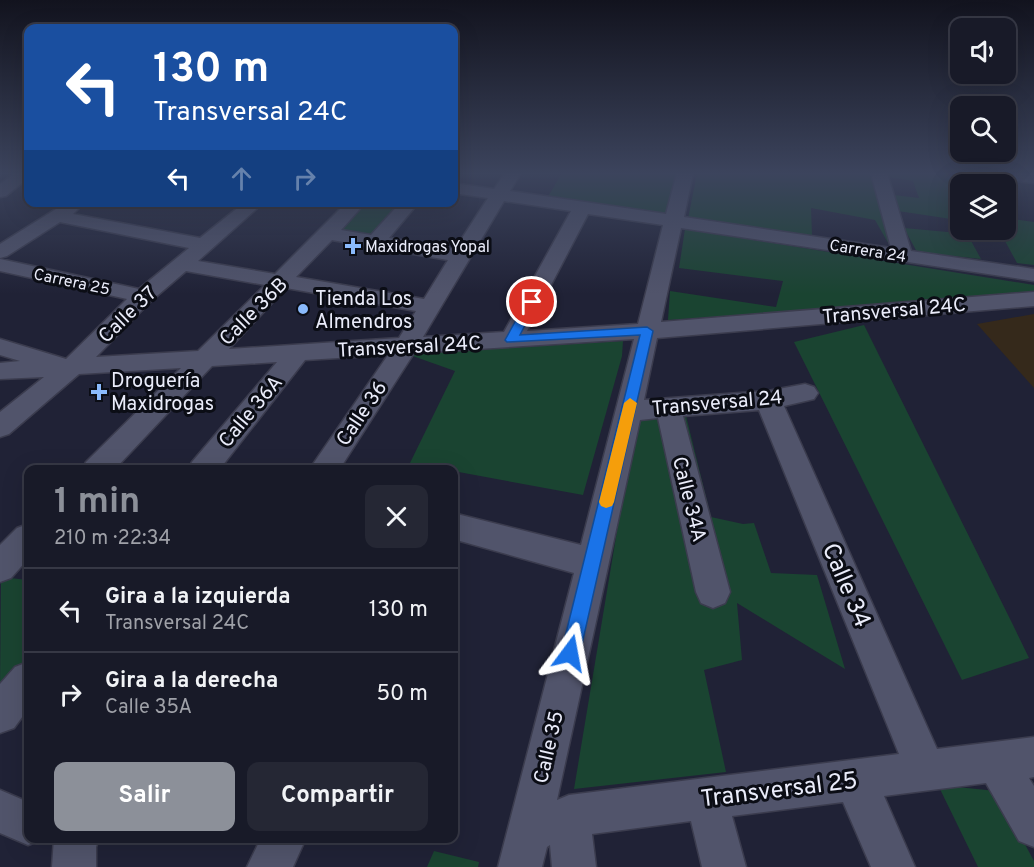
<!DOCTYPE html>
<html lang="es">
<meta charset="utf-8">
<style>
:root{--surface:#181a28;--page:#252734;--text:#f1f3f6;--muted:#9fa1a8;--line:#363845;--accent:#8c9099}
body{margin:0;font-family:Overpass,sans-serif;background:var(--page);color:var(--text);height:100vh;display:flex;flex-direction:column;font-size:22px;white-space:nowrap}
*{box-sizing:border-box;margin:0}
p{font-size:20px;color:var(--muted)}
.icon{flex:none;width:33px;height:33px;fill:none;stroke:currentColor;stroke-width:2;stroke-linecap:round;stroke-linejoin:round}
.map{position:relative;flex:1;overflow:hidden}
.sheet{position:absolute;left:24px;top:465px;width:434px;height:378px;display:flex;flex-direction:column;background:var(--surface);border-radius:12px;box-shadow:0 6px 24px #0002,0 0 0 2px var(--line)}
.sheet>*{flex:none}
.guide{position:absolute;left:24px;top:24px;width:434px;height:183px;border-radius:12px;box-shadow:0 6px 24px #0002,0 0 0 2px var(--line);background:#1a4fa0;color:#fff;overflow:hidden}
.buttons{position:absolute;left:950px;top:18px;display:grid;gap:12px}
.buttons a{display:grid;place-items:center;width:66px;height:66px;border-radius:12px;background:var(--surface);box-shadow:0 6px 24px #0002,0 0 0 2px var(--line);font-size:30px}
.pin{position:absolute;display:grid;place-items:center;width:51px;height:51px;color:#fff;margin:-26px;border:3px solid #fff;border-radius:50%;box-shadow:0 2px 6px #0007}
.me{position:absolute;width:66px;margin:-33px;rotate:13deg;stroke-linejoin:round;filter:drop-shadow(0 0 4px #0008)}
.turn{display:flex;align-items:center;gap:21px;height:126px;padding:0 30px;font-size:27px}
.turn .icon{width:78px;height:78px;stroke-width:2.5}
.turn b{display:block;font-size:42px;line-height:51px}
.lanes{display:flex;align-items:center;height:57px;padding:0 30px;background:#0003;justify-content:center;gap:30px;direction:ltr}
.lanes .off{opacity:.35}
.round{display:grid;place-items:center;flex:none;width:63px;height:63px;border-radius:12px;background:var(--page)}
.overview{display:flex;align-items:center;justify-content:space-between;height:102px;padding:0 30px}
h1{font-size:36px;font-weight:700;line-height:45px;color:var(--accent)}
.button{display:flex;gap:12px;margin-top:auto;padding:12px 30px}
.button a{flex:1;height:69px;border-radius:12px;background:var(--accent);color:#fff;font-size:24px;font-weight:700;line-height:69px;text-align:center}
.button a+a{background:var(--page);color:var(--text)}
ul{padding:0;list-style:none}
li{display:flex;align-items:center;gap:18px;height:84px;padding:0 30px;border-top:2px solid var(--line)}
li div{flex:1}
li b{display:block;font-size:22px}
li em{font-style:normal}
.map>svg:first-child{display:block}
.industrial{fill:#35291b}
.green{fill:#1a4431}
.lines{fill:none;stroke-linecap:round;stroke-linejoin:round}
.minor-casing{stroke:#3b3c4e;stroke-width:3}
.minor{fill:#51546b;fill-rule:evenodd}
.route{fill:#1a73e8;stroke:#114b97;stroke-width:1.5}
.slow{fill:#f59e0b}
.poi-dot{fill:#8abafc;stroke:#0b0d15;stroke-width:2}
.labels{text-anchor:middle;stroke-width:6;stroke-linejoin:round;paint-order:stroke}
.far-poi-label{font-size:16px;fill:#eaecfa;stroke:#0b0d15;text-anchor:start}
.far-street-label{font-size:16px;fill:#eaecfa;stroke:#0b0d15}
.poi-label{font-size:20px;fill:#eaecfa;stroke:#0b0d15;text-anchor:start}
.street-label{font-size:20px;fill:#eaecfa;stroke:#0b0d15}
.near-street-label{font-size:24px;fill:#eaecfa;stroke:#0b0d15}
</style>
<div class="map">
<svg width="1034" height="867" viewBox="0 0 1034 867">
<rect width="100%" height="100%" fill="#202236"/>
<polygon class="industrial" points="1034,314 1034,388 977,324"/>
<g class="green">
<polygon points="562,173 677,173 666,218 546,200"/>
<polygon points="697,173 870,173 891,248 875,220 811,208 812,235 688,219"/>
<polygon points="889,173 948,173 954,190 960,191 960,204 953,204 960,219 960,230 965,230 981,259 917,252 904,228 958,233 951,219 898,211 894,195 919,198 913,181 889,177"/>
<polygon points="362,203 404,203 371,239 333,233"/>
<polygon points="1005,218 1034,222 1034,265 1017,263 999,230 1005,230"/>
<polygon points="685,229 1034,285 1034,295 668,320 670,291 776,307 783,281 679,268"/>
<polygon points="864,325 1012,623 1029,658 962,680 794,342"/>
<polygon points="623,341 622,356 583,495 410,463 455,371 407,354"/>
<polygon points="686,416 711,517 743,524 754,523 771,573 817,575 845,669 737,603 742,660 704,670 726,772 574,789 636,417"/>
<polygon points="1,577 28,580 28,657 0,690"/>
<polygon points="938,785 996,791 1034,861 1034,867 978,867"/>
<polygon points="434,851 479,862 478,867 427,867"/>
</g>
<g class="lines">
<defs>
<g id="minor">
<polygon points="15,173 28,173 28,178 6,196 0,197 0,184"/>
<path d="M505 173H521L510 191 666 214 677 173H693L684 217 891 248 871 173H887L911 251 1034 269V281L681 228 661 322 1034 292V306L657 338 644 400 768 391 805 384 814 387 818 393 814 399 784 406 937 749 1034 737V777L1029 778 1034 786V847L1019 841 986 783 884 796 915 867H871L843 802 732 816 746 867H702L691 821 592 834 596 867H552L550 845 547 847 542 867H498L574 573 453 539V513L581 545 634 339 414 353 339 470H309L388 355 305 360 219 470H188L192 462 277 362 212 366 114 470H82L86 462 181 368 79 374 9 434 0 437V412L44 377 0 379V363L20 361 0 355V339L66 359 127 299 0 271V259L139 289 189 248 60 222 7 256 0 258V244L64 204H76L79 208 73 214 200 238 245 202H264L198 261 275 274 347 202H366L341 230 371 235 401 202H419L389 238 455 249 488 198 453 193V183L494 189ZM504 201 571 211 504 332 423 337ZM588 214 663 225 638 324 527 331ZM332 240 448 260 424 299 296 277ZM186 271 265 285 198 351 96 357 151 301ZM286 288 416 311 399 338 229 349ZM759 410 899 754 569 795 557 800 640 420 658 418 696 592 701 603 713 608 725 603 730 592 683 416Z"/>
<polygon points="982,173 1034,173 1034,183 990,178"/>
<polygon points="28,524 28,559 11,578 0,582 0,545 17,528"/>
<polygon points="28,662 28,709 14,728 0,733 0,684 15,667"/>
<polygon points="0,790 28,802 28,838 43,839 28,845 0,833"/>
<polygon points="54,838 99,838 96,847 96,867 52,867"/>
<polygon points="261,838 306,838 293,867 247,867"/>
</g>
</defs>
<use href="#minor" class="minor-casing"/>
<use href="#minor" class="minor"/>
</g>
<linearGradient id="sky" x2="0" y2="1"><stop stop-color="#12131e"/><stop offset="0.59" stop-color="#3c445d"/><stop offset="1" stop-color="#3c445d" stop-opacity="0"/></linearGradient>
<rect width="1034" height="294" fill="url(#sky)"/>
<polygon class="route" points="532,299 537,302 520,335 647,327 653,331 580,653 577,660 570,662 564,660 561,653 640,335 507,342 505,340 526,302"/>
<polygon class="slow" points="630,398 637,403 614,502 612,506 606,508 601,506 599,502 624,403"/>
<g class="poi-dot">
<path d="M350 237h6v6h6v6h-6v6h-6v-6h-6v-6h6z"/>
<circle cx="303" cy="309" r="6"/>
<path d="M96 383h6v6h6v6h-6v6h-6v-6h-6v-6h6z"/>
</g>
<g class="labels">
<g class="far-poi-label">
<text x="365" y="252">Maxidrogas Yopal</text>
</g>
<g class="far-street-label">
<text transform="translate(868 250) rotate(9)" y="6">Carrera 24</text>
<text transform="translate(72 281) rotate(12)" y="6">Carrera 25</text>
</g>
<g class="poi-label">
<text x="315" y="305">Tienda Los<tspan x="315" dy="23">Almendros</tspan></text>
<text x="111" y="387">Droguería<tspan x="111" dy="23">Maxidrogas</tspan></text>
</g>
<g class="street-label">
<text transform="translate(894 310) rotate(-5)" y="7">Transversal 24C</text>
<text transform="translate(253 311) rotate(-45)" y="7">Calle 36B</text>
<text transform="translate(127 314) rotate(-44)" y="7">Calle 37</text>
<text transform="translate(409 346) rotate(-3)" y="7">Transversal 24C</text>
<text transform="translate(717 402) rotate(-5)" y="7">Transversal 24</text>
<text transform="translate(250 411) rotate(-50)" y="7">Calle 36A</text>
<text transform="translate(361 413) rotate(-56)" y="7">Calle 36</text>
<text transform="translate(690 499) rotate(76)" y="7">Calle 34A</text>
<text transform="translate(548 747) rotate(-77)" y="7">Calle 35</text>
</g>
<g class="near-street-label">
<text transform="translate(847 585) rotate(67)" y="8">Calle 34</text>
<text transform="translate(779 789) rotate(-7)" y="8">Transversal 25</text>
</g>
</g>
</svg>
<div class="buttons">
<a><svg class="icon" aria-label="sound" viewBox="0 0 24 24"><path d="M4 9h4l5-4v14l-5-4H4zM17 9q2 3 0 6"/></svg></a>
<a><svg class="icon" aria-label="search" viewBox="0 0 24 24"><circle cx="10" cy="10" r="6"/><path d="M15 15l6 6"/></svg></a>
<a><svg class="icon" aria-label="layers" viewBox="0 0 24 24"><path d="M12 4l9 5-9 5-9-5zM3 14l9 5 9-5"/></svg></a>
</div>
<div class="pin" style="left:532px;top:302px;background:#d93025"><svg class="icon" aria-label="arrive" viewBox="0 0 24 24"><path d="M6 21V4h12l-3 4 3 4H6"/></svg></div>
<svg class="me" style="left:570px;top:653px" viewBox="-20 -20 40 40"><path d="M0-17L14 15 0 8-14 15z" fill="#1a73e8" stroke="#fff" stroke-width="4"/></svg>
<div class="guide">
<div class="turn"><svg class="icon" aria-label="left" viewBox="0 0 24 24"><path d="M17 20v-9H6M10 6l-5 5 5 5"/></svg><div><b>130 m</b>Transversal 24C</div></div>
<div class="lanes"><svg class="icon" aria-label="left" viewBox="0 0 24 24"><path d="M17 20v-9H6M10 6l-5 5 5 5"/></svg><svg class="icon off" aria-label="ahead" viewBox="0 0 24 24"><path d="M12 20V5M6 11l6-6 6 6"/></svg><svg class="icon off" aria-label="right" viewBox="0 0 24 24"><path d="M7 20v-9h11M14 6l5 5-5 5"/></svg></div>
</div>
<section class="sheet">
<div class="overview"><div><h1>1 min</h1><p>210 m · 22:34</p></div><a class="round"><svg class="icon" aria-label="close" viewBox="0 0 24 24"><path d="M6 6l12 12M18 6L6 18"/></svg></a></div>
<ul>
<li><svg class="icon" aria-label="left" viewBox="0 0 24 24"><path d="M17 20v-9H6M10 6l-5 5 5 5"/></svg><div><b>Gira a la izquierda</b><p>Transversal 24C</p></div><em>130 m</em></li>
<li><svg class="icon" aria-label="right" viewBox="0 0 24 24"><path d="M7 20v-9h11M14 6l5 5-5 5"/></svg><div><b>Gira a la derecha</b><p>Calle 35A</p></div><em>50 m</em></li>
</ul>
<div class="button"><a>Salir</a><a>Compartir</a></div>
</section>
</div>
